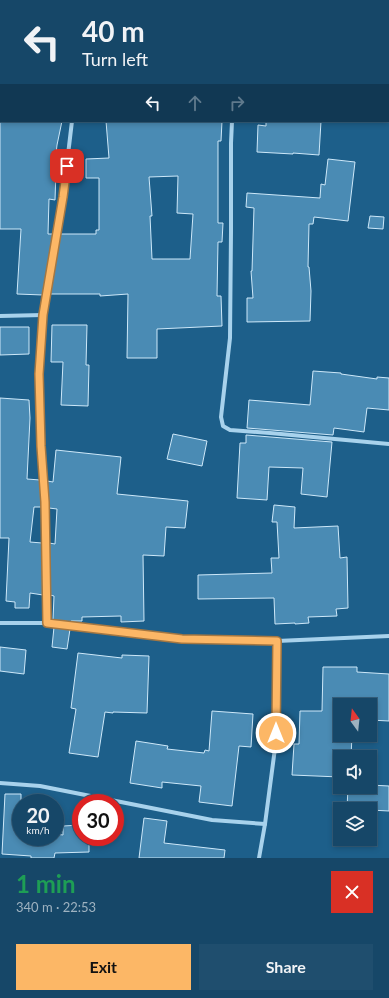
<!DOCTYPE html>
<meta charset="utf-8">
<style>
:root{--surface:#164768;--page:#1f4e6e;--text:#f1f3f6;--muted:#9eb2c0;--line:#355f7c;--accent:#fcb766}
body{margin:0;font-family:Lato,sans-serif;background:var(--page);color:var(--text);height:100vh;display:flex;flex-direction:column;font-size:15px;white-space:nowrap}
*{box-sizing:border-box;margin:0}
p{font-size:13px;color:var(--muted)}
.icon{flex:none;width:22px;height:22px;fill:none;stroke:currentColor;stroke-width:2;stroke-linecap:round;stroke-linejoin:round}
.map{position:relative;height:858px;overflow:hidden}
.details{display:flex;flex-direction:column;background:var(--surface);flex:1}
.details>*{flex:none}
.top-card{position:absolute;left:0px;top:0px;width:389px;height:122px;box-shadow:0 2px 6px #0003,0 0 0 1px var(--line);background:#164768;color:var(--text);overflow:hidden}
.needle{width:26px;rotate:345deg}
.fabs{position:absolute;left:333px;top:698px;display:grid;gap:8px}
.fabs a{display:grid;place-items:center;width:44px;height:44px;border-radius:0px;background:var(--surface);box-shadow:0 2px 6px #0003,0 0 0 1px var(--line);font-size:20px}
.speed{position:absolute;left:12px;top:794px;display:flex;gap:8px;font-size:20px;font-weight:700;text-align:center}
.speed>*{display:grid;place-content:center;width:52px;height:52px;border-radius:50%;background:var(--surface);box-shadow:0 2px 6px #0003,0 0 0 1px var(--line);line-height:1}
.speed small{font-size:10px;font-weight:400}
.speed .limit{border:6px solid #d22;background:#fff;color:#111}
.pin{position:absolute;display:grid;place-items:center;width:34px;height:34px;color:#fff;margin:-17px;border-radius:8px;box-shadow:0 2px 6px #0006}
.me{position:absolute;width:44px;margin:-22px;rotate:0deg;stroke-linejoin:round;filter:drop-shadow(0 0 3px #0008)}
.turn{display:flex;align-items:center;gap:14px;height:84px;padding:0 16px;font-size:18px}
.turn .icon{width:52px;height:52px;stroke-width:2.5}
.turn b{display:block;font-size:28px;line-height:34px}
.lanes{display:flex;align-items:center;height:38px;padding:0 16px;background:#0003;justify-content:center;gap:20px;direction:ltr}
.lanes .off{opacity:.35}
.round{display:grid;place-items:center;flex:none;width:42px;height:42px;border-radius:0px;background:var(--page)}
.overview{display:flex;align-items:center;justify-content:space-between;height:68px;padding:0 16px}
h1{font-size:24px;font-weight:700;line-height:30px;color:#1e9e55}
.action{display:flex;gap:8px;margin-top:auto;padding:8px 16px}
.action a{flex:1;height:46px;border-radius:0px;background:var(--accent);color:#111;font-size:16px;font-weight:700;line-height:46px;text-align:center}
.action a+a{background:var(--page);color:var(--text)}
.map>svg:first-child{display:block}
.building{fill:#4a8bb4;stroke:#cde8f9;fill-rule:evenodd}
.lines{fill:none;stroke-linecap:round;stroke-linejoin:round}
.minor{stroke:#a8d2ec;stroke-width:4}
.route-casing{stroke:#a47742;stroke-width:10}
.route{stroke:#fcb766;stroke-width:7}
</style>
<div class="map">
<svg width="389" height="858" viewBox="0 0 389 858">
<rect width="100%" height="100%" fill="#1d5f8a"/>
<g class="building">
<polygon points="0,121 62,121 57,145 54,171 56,171 55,200 49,199 48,234 53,234 43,295 17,294 21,229 0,229"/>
<path d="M106 121H222L221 141H218V223H223L222 242H218L217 296H221L222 326 157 329V358H127L128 294 100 296V294H50L60 234H96V230H99V178H86V159L109 158ZM178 176 177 213 193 214 190 259H152L150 216H152L149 177Z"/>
<polygon points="266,121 321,121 319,155 293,153 293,154 257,152 258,125 266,126"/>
<polygon points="328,159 355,162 348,221 314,217 313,224 309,224 308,267 309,267 311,291 310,321 247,322 247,298 253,298 251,271 252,271 254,208 246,207 247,193 320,198 321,184 325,185"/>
<polygon points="370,216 384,217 383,229 368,228"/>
<polygon points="52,325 87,325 86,365 89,365 88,406 61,405 63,362 51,362"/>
<polygon points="0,327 29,327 29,354 0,355"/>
<polygon points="313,371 341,373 341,374 377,379 377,377 389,378 389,410 367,408 364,432 334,428 333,435 247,428 249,400 310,405"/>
<polygon points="0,398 29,400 30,418 27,479 40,480 42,507 34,507 30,542 42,543 43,595 30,593 29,608 15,608 15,602 6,601 9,538 0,538"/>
<polygon points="173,434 207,441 202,466 167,459"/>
<polygon points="246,435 332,442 327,497 301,494 303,468 269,467 267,500 237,498 240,443 246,443"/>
<polygon points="56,450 121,457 117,494 188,501 185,528 166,527 164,556 143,555 144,621 121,622 121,616 82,617 82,621 71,621 71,622 53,620 54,596 50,595 49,543 55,544 57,509 49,508 47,481 53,482"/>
<polygon points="274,505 295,507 294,528 338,526 340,558 347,557 348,608 336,609 337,616 308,617 309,623 295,624 295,623 275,624 274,598 198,599 198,575 272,573 271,558 279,558 277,522 272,522"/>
<polygon points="54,627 70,629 67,649 52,647"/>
<polygon points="0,647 26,650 24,674 0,671"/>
<polygon points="78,653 122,658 122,655 149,656 147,713 113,712 113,713 105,712 98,757 69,753 76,709 71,708"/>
<polygon points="323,667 357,667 357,672 389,674 389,721 370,720 370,705 340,705 340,735 352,735 351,757 340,757 340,777 292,775 294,744 299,744 300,711 322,711"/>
<polygon points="212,711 253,714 251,747 239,746 232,806 199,802 201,786 162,782 162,788 130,783 136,741 168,746 167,749 204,753 205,750 209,751"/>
<polygon points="370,785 389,786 389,811 370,810 370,809 347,809 348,787 370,787"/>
<polygon points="5,794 21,794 21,837 55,837 55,834 63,835 63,826 81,825 81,837 89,837 89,852 55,853 54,858 31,858 31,856 2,854"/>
<polygon points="144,818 167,821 164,843 225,850 224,858 139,858"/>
</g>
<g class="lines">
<g class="minor">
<polyline points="82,1 82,0"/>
<polyline points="241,1 241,0"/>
<polyline points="232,121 231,143 231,232 230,338 221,417 223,426 230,430 270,433 389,444"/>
<polyline points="0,316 43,315"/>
<polyline points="0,623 47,623 182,639 277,641 389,636"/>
<polyline points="47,623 45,502 41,446 39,374 43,315 63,197 72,121"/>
<polyline points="0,783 40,786 212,820 265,824"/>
<polyline points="259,858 265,824 277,733 277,641"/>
</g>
</g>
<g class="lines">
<defs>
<polyline id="route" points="67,166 63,197 43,315 39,374 41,446 45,502 47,623 182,639 277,641 276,733"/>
</defs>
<use href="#route" class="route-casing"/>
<use href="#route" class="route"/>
</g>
</svg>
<div class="fabs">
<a><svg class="needle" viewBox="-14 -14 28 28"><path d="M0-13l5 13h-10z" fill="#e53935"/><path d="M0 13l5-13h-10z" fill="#9eb2c0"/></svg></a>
<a><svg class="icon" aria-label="sound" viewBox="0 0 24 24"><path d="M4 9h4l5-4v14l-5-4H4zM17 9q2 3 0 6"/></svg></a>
<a><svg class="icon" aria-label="layers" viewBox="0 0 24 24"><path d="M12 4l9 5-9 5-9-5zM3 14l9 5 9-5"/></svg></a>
</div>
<div class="speed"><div>20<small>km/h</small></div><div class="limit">30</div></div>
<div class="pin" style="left:67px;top:166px;background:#d93025"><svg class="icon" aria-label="arrive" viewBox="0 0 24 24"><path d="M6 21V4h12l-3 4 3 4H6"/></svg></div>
<svg class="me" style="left:276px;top:733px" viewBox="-20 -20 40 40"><circle r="17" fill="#fcb766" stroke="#fff" stroke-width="3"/><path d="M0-11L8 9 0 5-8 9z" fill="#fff"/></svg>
<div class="top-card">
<div class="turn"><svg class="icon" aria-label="left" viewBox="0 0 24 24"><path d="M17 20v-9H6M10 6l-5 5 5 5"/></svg><div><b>40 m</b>Turn left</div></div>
<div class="lanes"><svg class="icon" aria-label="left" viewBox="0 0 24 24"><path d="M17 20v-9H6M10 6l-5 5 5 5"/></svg><svg class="icon off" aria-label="ahead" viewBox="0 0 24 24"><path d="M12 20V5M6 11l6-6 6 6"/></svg><svg class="icon off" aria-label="right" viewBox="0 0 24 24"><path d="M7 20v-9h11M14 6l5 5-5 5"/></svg></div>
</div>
</div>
<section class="details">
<div class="overview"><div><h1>1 min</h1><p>340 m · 22:53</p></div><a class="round" style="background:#d93025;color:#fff"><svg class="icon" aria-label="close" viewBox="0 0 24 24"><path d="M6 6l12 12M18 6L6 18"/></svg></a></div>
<div class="action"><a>Exit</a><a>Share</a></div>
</section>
